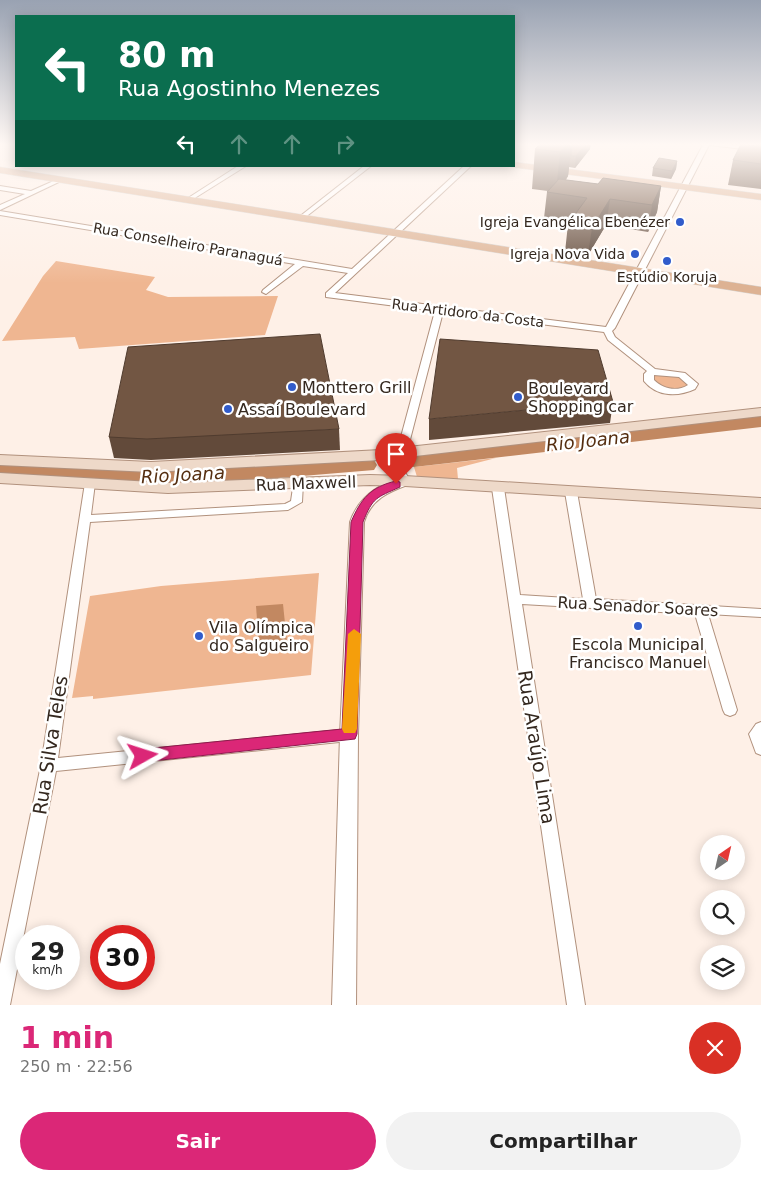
<!DOCTYPE html>
<html lang="pt">
<meta charset="utf-8">
<style>
:root{--surface:#fff;--page:#f2f2f2;--text:#222;--muted:#767676;--accent:#db2777}
body{margin:0;font-family:"DejaVu Sans",sans-serif;background:var(--page);color:var(--text);height:100vh;display:flex;flex-direction:column;font-size:19px;white-space:nowrap}
*{box-sizing:border-box;margin:0}
p{font-size:16px;color:var(--muted)}
.icon{flex:none;width:28px;height:28px;fill:none;stroke:currentColor;stroke-width:2;stroke-linecap:round;stroke-linejoin:round}
.map{position:relative;height:1005px;overflow:hidden}
.sheet{display:flex;flex-direction:column;background:var(--surface);flex:1}
.sheet>*{flex:none}
.top-card{position:absolute;left:15px;top:15px;width:500px;height:152px;border-radius:0px;box-shadow:0 2px 12px #0003;background:#0b6e4f;color:#fff;overflow:hidden}
.needle{width:32px;rotate:34deg}
.controls{position:absolute;left:700px;top:835px;display:grid;gap:10px}
.controls a{display:grid;place-items:center;width:45px;height:45px;border-radius:50%;background:var(--surface);box-shadow:0 2px 12px #0003;font-size:25px}
.speed{position:absolute;left:15px;top:925px;display:flex;gap:10px;font-size:25px;font-weight:700;text-align:center}
.speed>*{display:grid;place-content:center;width:65px;height:65px;border-radius:50%;background:var(--surface);box-shadow:0 2px 12px #0003;line-height:1}
.speed small{font-size:12px;font-weight:400}
.speed .limit{border:8px solid #d22;background:#fff;color:#111}
.pin{position:absolute;display:grid;place-items:center;width:42px;height:42px;color:#fff;margin:-51px -21px;border-radius:50% 50% 50% 0;rotate:-45deg;box-shadow:0 0 5px #0007}
.pin .icon{rotate:45deg}
.me{position:absolute;width:55px;margin:-28px;rotate:84deg;stroke-linejoin:round;filter:drop-shadow(0 0 4px #0008)}
.turn{display:flex;align-items:center;gap:18px;height:105px;padding:0 20px;font-size:22px}
.turn .icon{width:65px;height:65px;stroke-width:2.5}
.turn b{display:block;font-size:35px;line-height:42px}
.lanes{display:flex;align-items:center;height:48px;padding:0 20px;background:#0003;justify-content:center;gap:25px;direction:ltr}
.lanes .off{opacity:.35}
.round{display:grid;place-items:center;flex:none;width:52px;height:52px;border-radius:26px;background:var(--page)}
.head{display:flex;align-items:center;justify-content:space-between;height:85px;padding:0 20px}
h1{font-size:30px;font-weight:700;line-height:38px;color:var(--accent)}
.cta{display:flex;gap:10px;margin-top:auto;padding:10px 20px}
.cta a{flex:1;height:58px;border-radius:30px;background:var(--accent);color:#fff;font-size:20px;font-weight:700;line-height:58px;text-align:center}
.cta a+a{background:var(--page);color:var(--text)}
.map>svg:first-child{display:block}
.green{fill:#efb691}
.water{fill:#c28861}
.lines{fill:none;stroke-linecap:round;stroke-linejoin:round}
.river{fill:#c28861;fill-rule:evenodd}
.minor-casing{stroke:#b1917d;stroke-width:2}
.tertiary-casing{stroke:#b1917d;stroke-width:2}
.secondary-casing{stroke:#b1917d;stroke-width:2}
.primary-casing{stroke:#d6d4d2;stroke-width:1}
.minor{fill:#fff;fill-rule:evenodd}
.tertiary{fill:#fff;fill-rule:evenodd}
.secondary{fill:#eed9c9;fill-rule:evenodd}
.primary{fill:#ddb293;fill-rule:evenodd}
.wall{fill:#624a3a}
.shaded-wall{fill:#503c2f}
.building{fill:#725643;stroke:#503c2f}
.route{fill:#db2777;stroke:#8e194d}
.slow{fill:#f59e0b}
.poi-dot{fill:#315ccb;stroke:#fff;stroke-width:2}
.labels{text-anchor:middle;stroke-width:5;stroke-linejoin:round;paint-order:stroke}
.far-poi-label{font-size:14px;fill:#34281f;stroke:#fff;text-anchor:end}
.far-street-label{font-size:14px;fill:#34281f;stroke:#fff}
.poi-label{font-size:16px;fill:#34281f;stroke:#fff;text-anchor:start}
.street-label{font-size:16px;fill:#34281f;stroke:#fff}
.water-label{font-size:18px;font-style:italic;fill:#552e10;stroke:#fff}
.near-street-label{font-size:19px;fill:#34281f;stroke:#fff}
</style>
<div class="map">
<svg width="761" height="1005" viewBox="0 0 761 1005">
<rect width="100%" height="100%" fill="#fef0e7"/>
<g class="green">
<polygon points="56,261 155,277 146,290 168,297 278,296 265,335 79,349 75,337 2,341 43,276"/>
<polygon points="655,372 687,378 688,387 669,391 653,383 652,375"/>
<polygon points="496,458 457,468 458,479 417,477 414,467"/>
<polygon points="319,573 311,675 93,699 93,696 72,698 90,596 161,586"/>
</g>
<polygon class="water" points="283,604 287,643 259,646 256,606"/>
<g class="lines">
<g class="river">
<polygon points="761,415 761,427 414,467 406,465 403,460 406,455 414,453"/>
<polygon points="366,458 374,460 377,465 374,470 229,482 149,485 0,477 0,463 149,471 229,468"/>
</g>
<defs>
<g id="minor">
<path d="M704 143H720L761 147V151L709 145 615 328 612 331 615 337 655 369 685 373 698 384 695 389C678 397 657 397 644 381V374L647 371 608 340 604 332 443 312 405 459V472L410 481 405 484 401 483 395 472V459L435 311 326 297V293L348 273 303 266 266 294 262 292 263 290 295 264 0 215V211L352 269 464 166H471L335 293 606 327ZM654 375 679 377 688 385C677 392 663 389 654 380Z"/>
<polygon points="238,166 246,166 190,201 185,200"/>
<polygon points="364,166 371,166 303,219 299,219 299,217"/>
<polygon points="58,179 63,180 0,210 0,205 25,194 0,190 0,186 31,191"/>
<polygon points="90,480 95,483 91,515 285,504 291,501 294,481 298,480 303,483 302,502 288,510 90,522 58,758 349,729 354,731 356,735 354,739 349,741 56,771 10,1005 0,1005 0,964 41,765 85,483"/>
<polygon points="498,485 504,488 520,595 583,599 565,492 571,489 577,492 596,599 761,609 761,617 708,614 737,710 735,714 730,716 725,714 723,710 695,614 522,604 585,1005 567,1005 492,488"/>
<polygon points="761,722 761,755 756,753 749,734 756,724"/>
</g>
<path id="tertiary" d="M405 477 410 478 412 481 410 484C388 492 371 499 364 522L358 735 356 1005H332L340 735 350 522C359 496 379 483 405 477Z"/>
<g id="secondary">
<polygon points="761,408 761,416 381,460 151,472 0,465 0,455 151,462 381,450"/>
<polygon points="0,473 168,483 370,475 405,476 761,498 761,508 405,486 370,485 168,493 0,483"/>
</g>
<g id="primary">
<polygon points="514,162 761,194 761,200 511,167 514,166"/>
<polygon points="0,167 761,287 761,295 0,173"/>
</g>
</defs>
<use href="#minor" class="minor-casing"/>
<use href="#tertiary" class="tertiary-casing"/>
<use href="#secondary" class="secondary-casing"/>
<use href="#primary" class="primary-casing"/>
<use href="#minor" class="minor"/>
<use href="#tertiary" class="tertiary"/>
<use href="#secondary" class="secondary"/>
<use href="#primary" class="primary"/>
</g>
<g class="wall">
<polygon points="761,145 761,189 728,185 733,160"/>
<polygon points="535,149 590,149 575,168 569,167 568,176 566,180 598,184 661,186 657,212 648,232 606,225 588,255 565,252 568,224 569,222 544,218 547,192 548,191 532,189"/>
<polygon points="677,161 676,169 671,179 652,176 653,168"/>
<polygon points="613,402 610,423 429,440 429,419"/>
<polygon points="339,429 340,450 151,460 114,458 109,437"/>
</g>
<g class="shaded-wall">
<polygon points="568,143 572,143 568,176 556,192 560,152"/>
<polygon points="587,143 591,143 590,149 575,168 576,156"/>
<polygon points="677,161 676,169 671,179 672,171"/>
<polygon points="661,186 657,212 648,232 652,205"/>
<polygon points="610,199 606,225 588,255 592,228"/>
</g>
<g class="building">
<polygon points="541,143 568,143 560,152 535,149"/>
<polygon points="572,143 587,143 576,156 571,156"/>
<polygon points="741,144 756,146 757,144 761,145 761,164 733,160"/>
<polygon points="659,158 677,161 672,171 653,168"/>
<polygon points="603,178 661,186 652,205 610,199 592,228 568,224 587,198 547,192 559,179 598,184"/>
<polygon points="320,334 339,429 147,439 109,437 128,347"/>
<polygon points="440,339 598,350 613,402 429,419"/>
</g>
<linearGradient id="sky" x2="0" y2="1"><stop stop-color="#99a2b2"/><stop offset="0.51" stop-color="#fff8f4"/><stop offset="1" stop-color="#fff8f4" stop-opacity="0"/></linearGradient>
<rect width="761" height="283" fill="url(#sky)"/>
<path class="route" d="M396 481 400 482V487C376 498 373 497 363 522L357 734 355 739 143 762 138 760 135 756 138 751 143 749 342 729 351 522C361 499 370 487 396 481Z"/>
<polygon class="slow" points="354,629 361,634 357,729 355,733 344,733 342,729 348,634"/>
<g class="poi-dot">
<circle cx="680" cy="222" r="5"/>
<circle cx="635" cy="254" r="5"/>
<circle cx="667" cy="261" r="5"/>
<circle cx="292" cy="387" r="5"/>
<circle cx="518" cy="397" r="5"/>
<circle cx="228" cy="409" r="5"/>
<circle cx="638" cy="626" r="5"/>
<circle cx="199" cy="636" r="5"/>
</g>
<g class="labels">
<g class="far-poi-label">
<text x="670" y="227">Igreja Evangélica Ebenézer</text>
<text x="625" y="259">Igreja Nova Vida</text>
<text x="667" y="282" text-anchor="middle">Estúdio Koruja</text>
</g>
<g class="far-street-label">
<text transform="translate(188 244) rotate(10)" y="5">Rua Conselheiro Paranaguá</text>
<text transform="translate(468 313) rotate(7)" y="5">Rua Artidoro da Costa</text>
</g>
<g class="poi-label">
<text x="302" y="393">Monttero Grill</text>
<text x="528" y="394">Boulevard<tspan x="528" dy="18">Shopping car</tspan></text>
<text x="238" y="415">Assaí Boulevard</text>
<text x="209" y="633">Vila Olímpica<tspan x="209" dy="18">do Salgueiro</tspan></text>
<text x="638" y="650" text-anchor="middle">Escola Municipal<tspan x="638" dy="18">Francisco Manuel</tspan></text>
</g>
<g class="street-label">
<text transform="translate(306 483) rotate(-2)" y="6">Rua Maxwell</text>
<text transform="translate(638 606) rotate(3)" y="6">Rua Senador Soares</text>
</g>
<g class="water-label">
<text transform="translate(588 441) rotate(-6)" y="6">Rio Joana</text>
<text transform="translate(183 475) rotate(-3)" y="6">Rio Joana</text>
</g>
<g class="near-street-label">
<text transform="translate(50 745) rotate(-81)" y="7">Rua Silva Teles</text>
<text transform="translate(537 747) rotate(81)" y="7">Rua Araújo Lima</text>
</g>
</g>
</svg>
<div class="controls">
<a><svg class="needle" viewBox="-14 -14 28 28"><path d="M0-13l5 13h-10z" fill="#e53935"/><path d="M0 13l5-13h-10z" fill="#767676"/></svg></a>
<a><svg class="icon" aria-label="search" viewBox="0 0 24 24"><circle cx="10" cy="10" r="6"/><path d="M15 15l6 6"/></svg></a>
<a><svg class="icon" aria-label="layers" viewBox="0 0 24 24"><path d="M12 4l9 5-9 5-9-5zM3 14l9 5 9-5"/></svg></a>
</div>
<div class="speed"><div>29<small>km/h</small></div><div class="limit">30</div></div>
<div class="pin" style="left:396px;top:484px;background:#d93025"><svg class="icon" aria-label="arrive" viewBox="0 0 24 24"><path d="M6 21V4h12l-3 4 3 4H6"/></svg></div>
<svg class="me" style="left:143px;top:756px" viewBox="-20 -20 40 40"><path d="M0-17L14 15 0 8-14 15z" fill="#db2777" stroke="#fff" stroke-width="4"/></svg>
<div class="top-card">
<div class="turn"><svg class="icon" aria-label="left" viewBox="0 0 24 24"><path d="M17 20v-9H6M10 6l-5 5 5 5"/></svg><div><b>80 m</b>Rua Agostinho Menezes</div></div>
<div class="lanes"><svg class="icon" aria-label="left" viewBox="0 0 24 24"><path d="M17 20v-9H6M10 6l-5 5 5 5"/></svg><svg class="icon off" aria-label="ahead" viewBox="0 0 24 24"><path d="M12 20V5M6 11l6-6 6 6"/></svg><svg class="icon off" aria-label="ahead" viewBox="0 0 24 24"><path d="M12 20V5M6 11l6-6 6 6"/></svg><svg class="icon off" aria-label="right" viewBox="0 0 24 24"><path d="M7 20v-9h11M14 6l5 5-5 5"/></svg></div>
</div>
</div>
<section class="sheet">
<div class="head"><div><h1>1 min</h1><p>250 m · 22:56</p></div><a class="round" style="background:#d93025;color:#fff"><svg class="icon" aria-label="close" viewBox="0 0 24 24"><path d="M6 6l12 12M18 6L6 18"/></svg></a></div>
<div class="cta"><a>Sair</a><a>Compartilhar</a></div>
</section>
